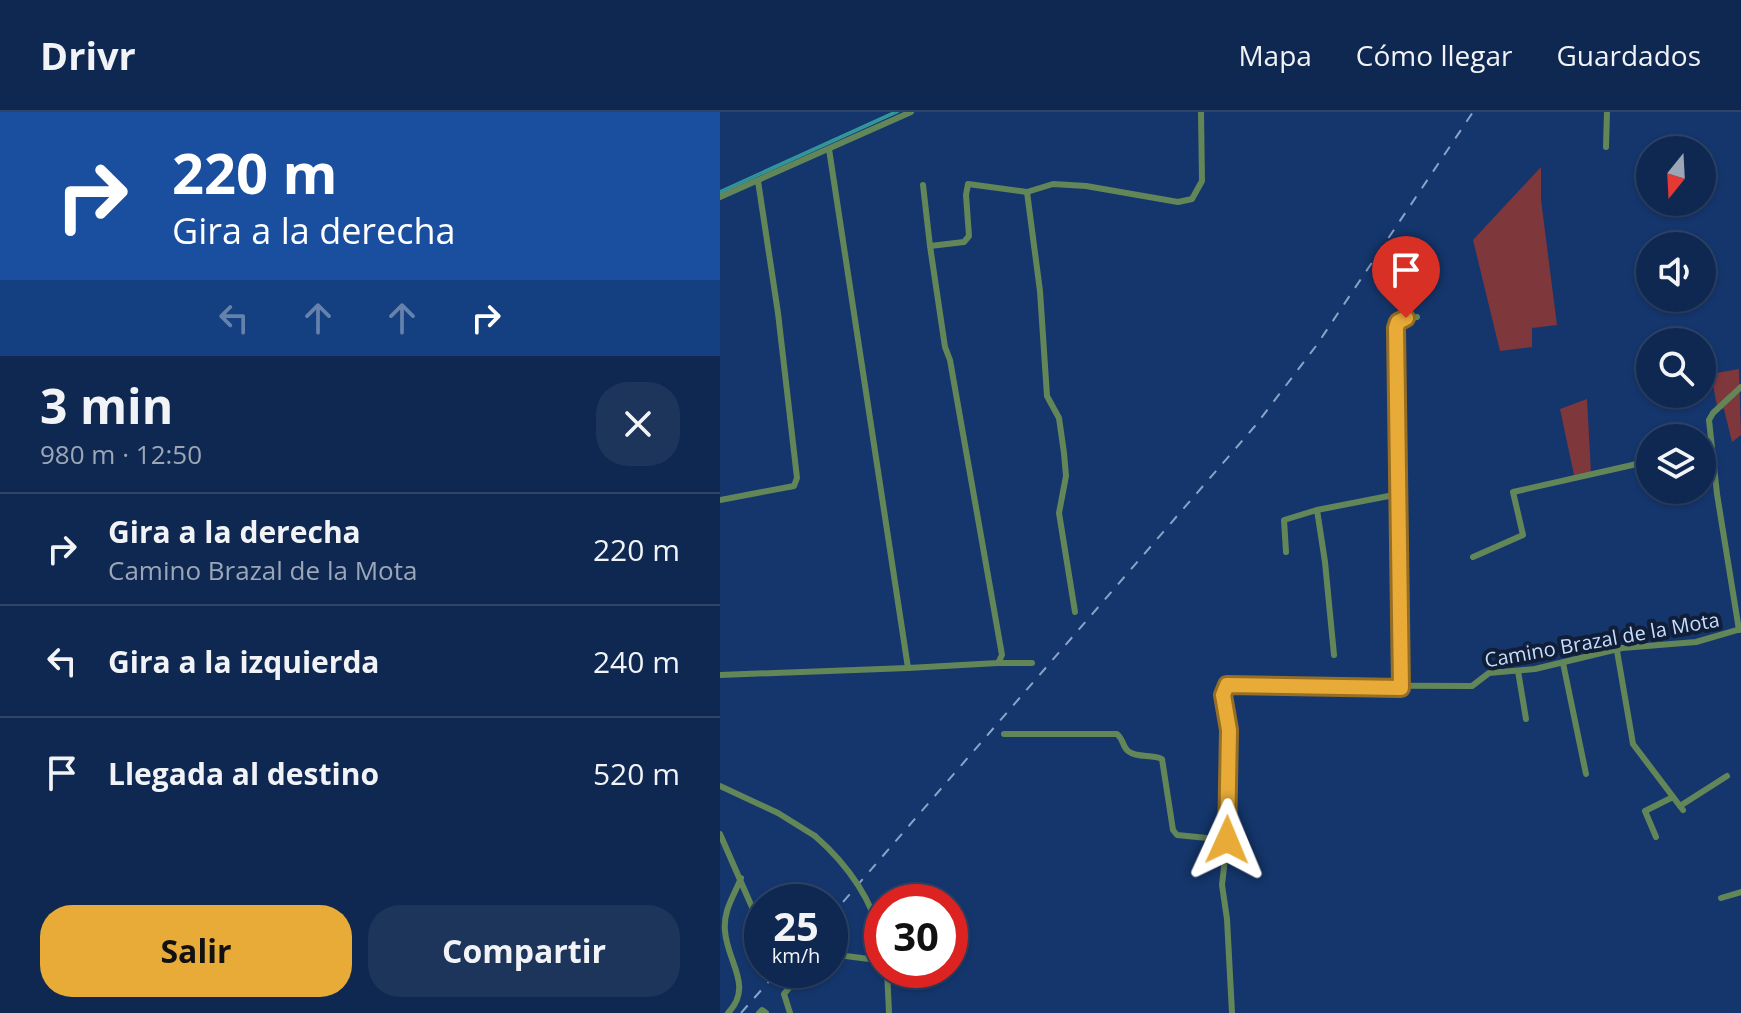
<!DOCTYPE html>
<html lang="es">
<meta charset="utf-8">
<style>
:root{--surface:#0f2851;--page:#1d345b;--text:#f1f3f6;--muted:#9ba6b7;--line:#2f4468;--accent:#e8ab37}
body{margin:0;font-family:"Open Sans",sans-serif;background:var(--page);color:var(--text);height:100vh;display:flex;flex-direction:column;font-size:30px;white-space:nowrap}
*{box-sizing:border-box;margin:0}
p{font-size:26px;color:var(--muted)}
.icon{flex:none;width:44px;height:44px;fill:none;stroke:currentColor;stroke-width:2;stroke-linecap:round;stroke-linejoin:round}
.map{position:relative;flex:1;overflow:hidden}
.panel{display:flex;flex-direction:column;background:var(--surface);width:720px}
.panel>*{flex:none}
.guide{background:#1a4fa0;color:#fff;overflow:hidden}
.needle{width:52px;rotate:198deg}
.buttons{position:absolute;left:916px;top:24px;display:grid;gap:16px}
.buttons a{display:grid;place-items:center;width:80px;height:80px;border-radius:50%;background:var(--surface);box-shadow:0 2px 6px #0004,0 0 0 2px var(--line);font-size:40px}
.speed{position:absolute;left:24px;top:772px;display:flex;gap:16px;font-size:40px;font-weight:700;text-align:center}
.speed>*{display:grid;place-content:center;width:104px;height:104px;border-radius:50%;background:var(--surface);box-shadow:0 2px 6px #0004,0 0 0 2px var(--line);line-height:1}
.speed small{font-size:20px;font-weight:400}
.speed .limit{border:12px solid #d22;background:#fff;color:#111}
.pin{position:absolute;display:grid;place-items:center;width:68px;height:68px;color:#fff;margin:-82px -34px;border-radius:50% 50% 50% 0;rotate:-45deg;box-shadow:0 0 8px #0007}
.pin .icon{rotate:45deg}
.me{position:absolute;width:88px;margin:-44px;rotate:1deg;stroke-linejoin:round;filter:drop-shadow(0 0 6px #0008)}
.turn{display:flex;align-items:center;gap:28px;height:168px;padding:0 40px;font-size:36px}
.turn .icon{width:104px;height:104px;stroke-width:2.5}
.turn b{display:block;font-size:56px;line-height:68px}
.lanes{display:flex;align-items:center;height:76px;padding:0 40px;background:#0003;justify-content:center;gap:40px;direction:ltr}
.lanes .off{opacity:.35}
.round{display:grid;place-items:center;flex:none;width:84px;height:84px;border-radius:32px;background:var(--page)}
.overview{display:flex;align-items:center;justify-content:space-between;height:136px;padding:0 40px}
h1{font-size:48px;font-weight:700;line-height:60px}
.cta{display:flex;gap:16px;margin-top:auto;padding:16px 40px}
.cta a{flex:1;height:92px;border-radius:32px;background:var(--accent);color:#111;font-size:32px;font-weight:700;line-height:92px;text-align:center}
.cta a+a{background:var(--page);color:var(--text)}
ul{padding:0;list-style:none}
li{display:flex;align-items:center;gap:24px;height:112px;padding:0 40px;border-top:2px solid var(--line)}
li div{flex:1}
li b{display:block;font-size:30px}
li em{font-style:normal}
header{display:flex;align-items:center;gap:48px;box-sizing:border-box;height:112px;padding:0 40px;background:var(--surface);border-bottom:2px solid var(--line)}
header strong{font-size:38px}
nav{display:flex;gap:44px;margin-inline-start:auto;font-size:28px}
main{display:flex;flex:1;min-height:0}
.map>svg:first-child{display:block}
.green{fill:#7e373b}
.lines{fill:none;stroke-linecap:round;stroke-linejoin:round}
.stream{stroke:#34979b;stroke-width:2}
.minor{stroke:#638659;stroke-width:6}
.rail{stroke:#89a3cb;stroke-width:2;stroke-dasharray:10 10;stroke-linecap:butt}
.minor-bridge{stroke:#638659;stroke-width:6}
.route-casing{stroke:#976f24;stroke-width:20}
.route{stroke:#e8ab37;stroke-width:14}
.labels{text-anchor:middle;stroke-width:8;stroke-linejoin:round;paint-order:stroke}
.street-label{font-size:20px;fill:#c8deff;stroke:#101f37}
</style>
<header>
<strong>Drivr</strong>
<nav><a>Mapa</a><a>Cómo llegar</a><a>Guardados</a></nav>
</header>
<main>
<section class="panel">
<div class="guide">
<div class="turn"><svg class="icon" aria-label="right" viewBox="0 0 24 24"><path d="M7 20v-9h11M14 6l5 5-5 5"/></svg><div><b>220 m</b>Gira a la derecha</div></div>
<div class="lanes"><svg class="icon off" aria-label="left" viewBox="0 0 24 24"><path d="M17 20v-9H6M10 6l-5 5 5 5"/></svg><svg class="icon off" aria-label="ahead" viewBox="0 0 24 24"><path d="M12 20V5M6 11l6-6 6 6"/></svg><svg class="icon off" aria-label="ahead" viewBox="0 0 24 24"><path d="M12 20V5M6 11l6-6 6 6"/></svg><svg class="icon" aria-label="right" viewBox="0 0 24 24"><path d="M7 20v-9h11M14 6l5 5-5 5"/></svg></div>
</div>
<div class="overview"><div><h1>3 min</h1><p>980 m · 12:50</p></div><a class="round"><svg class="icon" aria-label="close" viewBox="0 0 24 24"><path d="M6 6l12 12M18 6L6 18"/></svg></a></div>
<ul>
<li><svg class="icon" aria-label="right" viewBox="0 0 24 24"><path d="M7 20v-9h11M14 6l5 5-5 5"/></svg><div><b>Gira a la derecha</b><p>Camino Brazal de la Mota</p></div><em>220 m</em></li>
<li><svg class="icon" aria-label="left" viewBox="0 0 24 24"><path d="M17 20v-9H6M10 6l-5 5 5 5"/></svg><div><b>Gira a la izquierda</b></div><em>240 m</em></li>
<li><svg class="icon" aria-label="arrive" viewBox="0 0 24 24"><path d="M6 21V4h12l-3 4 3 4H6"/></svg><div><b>Llegada al destino</b></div><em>520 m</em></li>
</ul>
<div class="cta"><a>Salir</a><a>Compartir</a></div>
</section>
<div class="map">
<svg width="1021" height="901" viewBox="0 0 1021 901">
<rect width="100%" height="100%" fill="#14366c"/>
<g class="green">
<polygon points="821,55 821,88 837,213 812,216 812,235 780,239 753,128"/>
<polygon points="1019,257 1021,323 1012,330 1004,297 997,294 991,262"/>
<polygon points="867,287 871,361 854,363 840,297"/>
</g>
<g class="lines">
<g class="stream">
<polyline points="0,79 174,0"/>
<polyline points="0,81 178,0"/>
</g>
<g class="minor">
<polyline points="886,35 887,0"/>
<polyline points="109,37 188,556 278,551 282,543 230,248 225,235 210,134"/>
<polyline points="203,73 210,134 244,130 249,124 246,83 248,72 307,80"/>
<polyline points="0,85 191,0"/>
<polyline points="679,382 676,216 681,208 697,205"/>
<polyline points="0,388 74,374 77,366 58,201 38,69"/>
<polyline points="566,440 564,408 597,398"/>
<polyline points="753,445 803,423 793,380 930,349"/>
<polyline points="355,500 339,401 346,364 344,341 339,306 327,284 320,179 307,80 333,72 366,74 458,90 472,87 482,69 481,0"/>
<polyline points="1019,518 997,382 989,308 993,301 1021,275"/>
<polyline points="897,539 913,632 963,698"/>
<polyline points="614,543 605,450 597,398 679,382 681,576"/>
<polyline points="278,551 312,551"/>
<polyline points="843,551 866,662"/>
<polyline points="798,559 806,607"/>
<polyline points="0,563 188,556"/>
<path d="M284 622H397C404 628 402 634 408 639 416 646 433 642 442 647L453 718 457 723 507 728"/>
<polyline points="0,674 58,701 95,724"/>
<polyline points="960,694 1007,664"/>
<polyline points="0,722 42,818"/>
<polyline points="936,725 925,699 953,685"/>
<polyline points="1001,786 1021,780"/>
<polyline points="110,842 157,848"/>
<polyline points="167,858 169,901"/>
<path d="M8 901C34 874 7 850 5 819 3 798 14 784 21 766"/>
<polyline points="39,901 42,898 46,901"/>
<polyline points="70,901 64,882 84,858"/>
<polyline points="512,901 507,807 502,773 507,728 509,618 503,583 507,573 752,574 769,561 815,557 902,536 976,530 1021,517"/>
</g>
<g class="rail">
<polyline points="110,805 535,314 596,234 753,0"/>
<polyline points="21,901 59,858"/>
</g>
<path class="minor-bridge" d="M95 724C127 752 152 787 162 829"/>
</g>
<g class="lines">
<defs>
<polyline id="route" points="507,728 509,618 503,583 507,573 681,576 676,216 678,210 686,206"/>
</defs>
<use href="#route" class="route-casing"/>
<use href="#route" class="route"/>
</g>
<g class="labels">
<g class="street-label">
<text transform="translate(882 528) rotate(-10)" y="7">Camino Brazal de la Mota</text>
</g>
</g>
</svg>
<div class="buttons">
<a><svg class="needle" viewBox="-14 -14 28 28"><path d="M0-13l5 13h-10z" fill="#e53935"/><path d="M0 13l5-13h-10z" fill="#9ba6b7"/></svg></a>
<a><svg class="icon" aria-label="sound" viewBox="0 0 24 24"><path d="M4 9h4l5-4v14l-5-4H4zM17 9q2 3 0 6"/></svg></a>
<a><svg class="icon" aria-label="search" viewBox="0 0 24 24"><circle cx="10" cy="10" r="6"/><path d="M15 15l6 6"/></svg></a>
<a><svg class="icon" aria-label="layers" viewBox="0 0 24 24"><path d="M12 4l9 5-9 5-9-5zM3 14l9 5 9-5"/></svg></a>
</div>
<div class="speed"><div>25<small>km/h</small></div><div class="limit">30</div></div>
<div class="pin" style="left:686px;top:206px;background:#d93025"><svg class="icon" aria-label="arrive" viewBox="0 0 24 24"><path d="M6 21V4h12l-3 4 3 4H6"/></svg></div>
<svg class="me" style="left:507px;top:728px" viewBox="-20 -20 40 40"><path d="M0-17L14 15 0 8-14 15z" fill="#e8ab37" stroke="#fff" stroke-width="4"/></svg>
</div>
</main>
